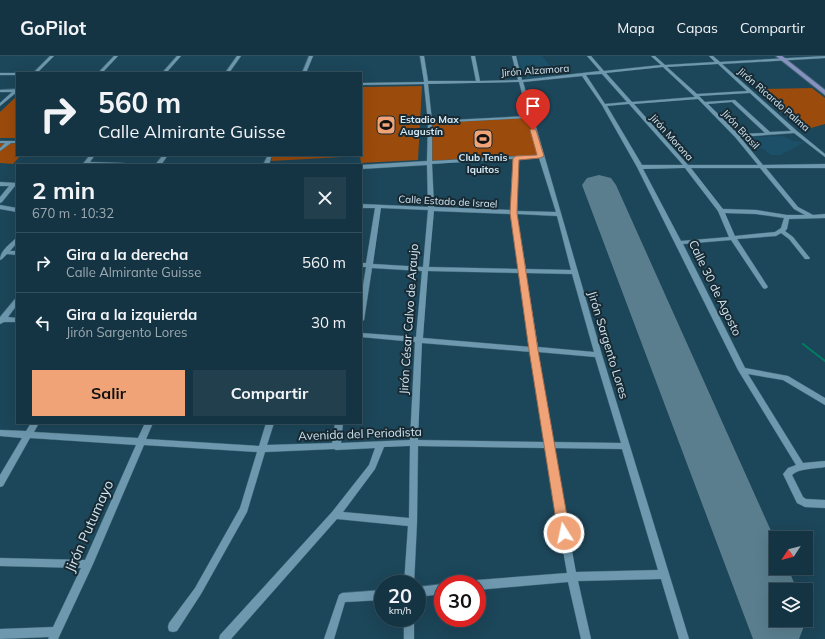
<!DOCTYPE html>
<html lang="es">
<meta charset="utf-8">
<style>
:root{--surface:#153443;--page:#223f4e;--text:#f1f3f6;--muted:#9daab2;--line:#344f5c;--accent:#efa377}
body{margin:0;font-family:Mulish,sans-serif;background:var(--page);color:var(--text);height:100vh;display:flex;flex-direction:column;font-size:15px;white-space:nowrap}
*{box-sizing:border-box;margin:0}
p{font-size:13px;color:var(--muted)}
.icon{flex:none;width:22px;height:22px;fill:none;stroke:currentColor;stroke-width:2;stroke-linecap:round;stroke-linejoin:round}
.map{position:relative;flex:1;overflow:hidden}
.details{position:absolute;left:16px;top:108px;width:346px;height:260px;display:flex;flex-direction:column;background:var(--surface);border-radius:0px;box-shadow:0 4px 16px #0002,0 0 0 1px var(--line)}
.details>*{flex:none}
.hud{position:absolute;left:16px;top:16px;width:346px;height:84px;border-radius:0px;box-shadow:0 4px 16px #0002,0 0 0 1px var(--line);background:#153443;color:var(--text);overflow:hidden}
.needle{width:26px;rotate:234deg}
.fabs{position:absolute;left:769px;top:475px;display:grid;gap:8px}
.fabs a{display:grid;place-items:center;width:44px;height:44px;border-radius:0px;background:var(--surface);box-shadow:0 4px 16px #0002,0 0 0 1px var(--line);font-size:20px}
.speed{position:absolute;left:374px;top:519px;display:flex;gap:8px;font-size:20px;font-weight:700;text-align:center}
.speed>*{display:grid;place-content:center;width:52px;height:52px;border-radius:50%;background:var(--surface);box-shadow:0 4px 16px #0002,0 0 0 1px var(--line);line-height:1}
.speed small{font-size:10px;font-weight:400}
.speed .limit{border:6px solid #d22;background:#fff;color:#111}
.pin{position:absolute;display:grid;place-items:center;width:34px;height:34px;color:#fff;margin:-41px -17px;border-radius:50% 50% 50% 0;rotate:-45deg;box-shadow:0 0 4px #0007}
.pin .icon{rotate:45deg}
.me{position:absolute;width:44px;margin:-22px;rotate:350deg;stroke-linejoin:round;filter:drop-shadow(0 0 3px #0008)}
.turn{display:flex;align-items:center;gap:14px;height:84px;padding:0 16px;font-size:18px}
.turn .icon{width:52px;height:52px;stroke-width:2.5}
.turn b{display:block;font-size:28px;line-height:34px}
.round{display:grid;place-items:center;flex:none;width:42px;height:42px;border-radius:0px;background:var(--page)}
.headline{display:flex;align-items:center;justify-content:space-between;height:68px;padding:0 16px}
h1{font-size:24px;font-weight:700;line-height:30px}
.button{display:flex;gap:8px;margin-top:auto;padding:8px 16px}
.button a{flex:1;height:46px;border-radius:0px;background:var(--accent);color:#111;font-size:16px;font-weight:700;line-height:46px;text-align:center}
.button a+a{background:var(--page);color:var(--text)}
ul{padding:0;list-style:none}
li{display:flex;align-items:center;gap:12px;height:60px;padding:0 16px;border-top:1px solid var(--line)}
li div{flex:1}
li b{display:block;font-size:15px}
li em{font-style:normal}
header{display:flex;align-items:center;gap:24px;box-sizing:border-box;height:56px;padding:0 20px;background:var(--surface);border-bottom:1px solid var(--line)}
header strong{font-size:19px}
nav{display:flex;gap:22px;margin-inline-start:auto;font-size:14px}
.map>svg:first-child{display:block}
.built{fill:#1c5068}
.green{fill:#9b4b0c}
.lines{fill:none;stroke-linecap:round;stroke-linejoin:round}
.stream{stroke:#007d62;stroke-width:2}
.runway{fill:#5a7e8e;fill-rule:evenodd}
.minor-casing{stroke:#3f6474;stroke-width:1}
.major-casing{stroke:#3f6474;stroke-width:2}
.minor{fill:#6d98ae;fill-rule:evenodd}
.major{fill:#8691bf;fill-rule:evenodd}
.route{fill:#efa377;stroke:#9b6a4d}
.labels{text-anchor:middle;stroke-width:4;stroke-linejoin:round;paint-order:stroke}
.far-street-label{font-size:10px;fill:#d1e7f3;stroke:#182a33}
.far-poi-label{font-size:10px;font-weight:bold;fill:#d1e7f3;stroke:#182a33;text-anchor:start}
.street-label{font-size:12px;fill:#d1e7f3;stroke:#182a33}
.near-street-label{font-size:14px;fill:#d1e7f3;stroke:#182a33}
</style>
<header>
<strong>GoPilot</strong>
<nav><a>Mapa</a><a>Capas</a><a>Compartir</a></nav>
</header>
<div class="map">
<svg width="825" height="583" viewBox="0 0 825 583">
<rect width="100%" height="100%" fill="#1c4659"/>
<g class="built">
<polygon points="517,0 542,0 558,20 525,23"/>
<polygon points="783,80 793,85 805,86 781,99 771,99 762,92 754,93 744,82"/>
</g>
<g class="green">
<polygon points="422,30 418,104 361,107 360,100 271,105 273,99 361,99 361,31"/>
<polygon points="812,32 825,42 825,68 804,74 756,33"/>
<polygon points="17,40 17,82 0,82 0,56"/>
<polygon points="530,61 541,100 429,107 430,66"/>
<polygon points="0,87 17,87 17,99 21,99 13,108 0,107"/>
</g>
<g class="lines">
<polyline class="stream" points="803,288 825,305"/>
<polygon class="runway" points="599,119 611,122 616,129 776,486 776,512 788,512 797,534 776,534 776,564 806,564 806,554 808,560 799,583 753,583 582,129 587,122"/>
<defs>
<g id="minor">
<polygon points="50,0 54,0 37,17 33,17"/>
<polygon points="114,0 118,0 102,17 98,17"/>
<polygon points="177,0 181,0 166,17 162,17"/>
<polygon points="237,0 241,0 229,17 225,17"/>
<polygon points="309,0 313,0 306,17 302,17"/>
<path d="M420 0H424L428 25H476L471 0H475L480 25 518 24 512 0H516L522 24 600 15 587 0H591L604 15 661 9 651 0H655L665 9 715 6 709 0H713L720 6 825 0V2L722 8 797 75 825 98V101L794 77 740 81 763 109 825 108V112H766L798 151 813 159 825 158V162L789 163 787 173 785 175 793 181 809 201 810 202 809 203H805L789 183 781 177 776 180 737 183 768 231 765 233 763 232 731 184 683 188 745 312 788 320 825 342V349L783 324 748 318 803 407 825 405V411C815 413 799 412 792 419L803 441 806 443 825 444V452L805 451 797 447 783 418 788 412 796 409 738 314 637 111 602 49 582 20 523 26 602 299 689 583H679L661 523 578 525 591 583H581L568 526 477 534V528H473L474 526 477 524 567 517 545 392 418 390 417 466 414 528H404L408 470 337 463 231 583H219L220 579 332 456 369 409 375 392 336 394 334 393 265 396 247 456 201 538 177 575 173 576 169 575 168 571 169 567 195 532 240 452 257 396 144 389 93 508 58 583H48L49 581 0 583V573L53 571 81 512 0 510V502L85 504 136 389 30 382 3 430 0 431V419L22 382 0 380V374L26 375 31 367H39L34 376 138 382 145 367H153L146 383 259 390 266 367H274L267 389 332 387 335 367H343L341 387 410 384 415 286 361 281V277L416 281 422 215 372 212 364 264 361 266V242L366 211H361V207H366L375 152H361V148L428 151 427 109 361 113V109L427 105 428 66 424 28 361 29V27L424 26ZM718 8 747 35 697 38 667 11ZM663 11 695 41 632 46 606 17ZM602 18 627 46 605 48 586 19ZM519 26 528 60 432 65 428 28ZM750 37 791 75 770 76 735 44 705 46 699 40ZM698 43 735 81 758 109H688L634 48ZM732 46 765 77 738 78 708 48ZM629 48 683 109H642L607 50ZM529 62 538 99 432 105V67ZM539 102 556 156 517 155 518 103ZM513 103 511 154 434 151 432 108ZM685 112 718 155 729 181 681 185 643 113ZM691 112H760L794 153 805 159H787L756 154 723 153ZM381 152 428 154 423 211 373 208ZM434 155 511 158 519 213 429 211ZM725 157 756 158 784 162 781 172 775 176 735 180ZM517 158 557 160 571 214 526 213ZM428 215 520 217 531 291 423 282ZM526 217 572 218 594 296 538 291ZM422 287 531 296 544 386 418 384ZM538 296 595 301 621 387 552 386ZM410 390 409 462 343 456 375 413 384 391ZM553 392 622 393 658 514 576 516Z"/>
<polygon points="0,17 18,17 17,19 0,19"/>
<polygon points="17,33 17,36 0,50 0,47 12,36 0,36 0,34"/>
<polygon points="0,85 17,85 17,87 11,87 0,95 0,92 5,87 0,87"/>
<polygon points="90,99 95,99 90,106 124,107 127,109 82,109"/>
<polygon points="163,99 168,99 161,109 155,109"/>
<polygon points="268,99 272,99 269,109 263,109"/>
<polygon points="0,126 17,127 17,129 15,130 2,146 0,147 0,141 9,130 0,130"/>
<polygon points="0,149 17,152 17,156 0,153"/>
<path d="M17 182V187L10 195H17V199L7 198 2 203 0 204C0 195 9 189 15 183Z"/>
<polygon points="15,243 17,243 17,249 8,261 17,262 17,266 4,266 0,268 0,261"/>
<polygon points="443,528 443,538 417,541 417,531"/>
<polygon points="383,534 383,544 345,546 334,583 324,583 339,539 342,537"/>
<rect x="404" y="562" width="10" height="21"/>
</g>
<polygon id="major" points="776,0 782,0 825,34 825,39"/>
</defs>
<use href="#minor" class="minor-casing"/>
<use href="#major" class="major-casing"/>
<use href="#minor" class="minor"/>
<use href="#major" class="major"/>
</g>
<polygon class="route" points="533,72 536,74 544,100 540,102 519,104 517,157 538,294 570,477 568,481 564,482 560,481 558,477 529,294 510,157 513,102 516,100 537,99 530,74"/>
<defs>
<symbol id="stadium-square" viewBox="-11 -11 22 22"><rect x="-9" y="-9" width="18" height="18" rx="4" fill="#efa377" stroke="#182a33"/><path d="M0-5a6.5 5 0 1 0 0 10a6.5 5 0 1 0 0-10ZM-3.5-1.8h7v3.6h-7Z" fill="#111"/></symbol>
</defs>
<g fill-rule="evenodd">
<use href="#stadium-square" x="375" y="58" width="22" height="22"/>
<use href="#stadium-square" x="472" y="72" width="22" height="22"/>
</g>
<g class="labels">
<g class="far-street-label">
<text transform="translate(535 14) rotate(-4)" y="4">Jirón Alzamora</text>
<text transform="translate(774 43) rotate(41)" y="4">Jirón Ricardo Palma</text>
<text transform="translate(741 73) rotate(47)" y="4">Jirón Brasil</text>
<text transform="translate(672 81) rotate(48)" y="4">Jirón Morona</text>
<text transform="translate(448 145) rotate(3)" y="4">Calle Estado de Israel</text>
</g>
<g class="far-poi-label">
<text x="400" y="67">Estadio Max<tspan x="400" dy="12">Augustín</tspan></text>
<text x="483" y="105" text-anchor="middle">Club Tenis<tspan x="483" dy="12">Iquitos</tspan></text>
</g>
<g class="street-label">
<text transform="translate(715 232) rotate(64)" y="4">Calle 30 de Agosto</text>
<text transform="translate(409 263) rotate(-86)" y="4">Jirón César Calvo de Araujo</text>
<text transform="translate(608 289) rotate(73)" y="4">Jirón Sargento Lores</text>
<text transform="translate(360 378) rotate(-2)" y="4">Avenida del Periodista</text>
</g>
<g class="near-street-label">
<text transform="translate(89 470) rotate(-66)" y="5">Jirón Putumayo</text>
</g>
</g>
</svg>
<div class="fabs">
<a><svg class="needle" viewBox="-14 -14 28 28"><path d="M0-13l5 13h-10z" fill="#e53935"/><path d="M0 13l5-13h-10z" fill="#9daab2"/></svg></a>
<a><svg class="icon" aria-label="layers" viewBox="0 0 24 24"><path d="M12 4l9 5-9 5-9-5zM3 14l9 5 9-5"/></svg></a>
</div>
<div class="speed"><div>20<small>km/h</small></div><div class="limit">30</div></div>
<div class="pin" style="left:533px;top:74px;background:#d93025"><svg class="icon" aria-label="arrive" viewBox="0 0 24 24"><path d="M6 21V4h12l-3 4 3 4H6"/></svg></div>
<svg class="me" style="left:564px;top:477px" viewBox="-20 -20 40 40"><circle r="17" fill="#efa377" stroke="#fff" stroke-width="3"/><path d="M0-11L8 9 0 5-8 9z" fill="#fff"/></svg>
<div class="hud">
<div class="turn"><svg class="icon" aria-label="right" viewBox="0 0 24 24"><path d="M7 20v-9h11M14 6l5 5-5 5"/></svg><div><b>560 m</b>Calle Almirante Guisse</div></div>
</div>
<section class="details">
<div class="headline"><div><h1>2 min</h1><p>670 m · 10:32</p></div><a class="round"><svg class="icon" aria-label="close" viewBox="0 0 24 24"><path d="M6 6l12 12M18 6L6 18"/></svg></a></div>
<ul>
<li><svg class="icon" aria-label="right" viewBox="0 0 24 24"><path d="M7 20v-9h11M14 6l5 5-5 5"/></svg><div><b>Gira a la derecha</b><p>Calle Almirante Guisse</p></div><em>560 m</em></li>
<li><svg class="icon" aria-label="left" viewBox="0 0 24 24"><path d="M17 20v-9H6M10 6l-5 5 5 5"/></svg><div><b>Gira a la izquierda</b><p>Jirón Sargento Lores</p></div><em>30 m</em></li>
</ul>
<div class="button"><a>Salir</a><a>Compartir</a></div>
</section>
</div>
